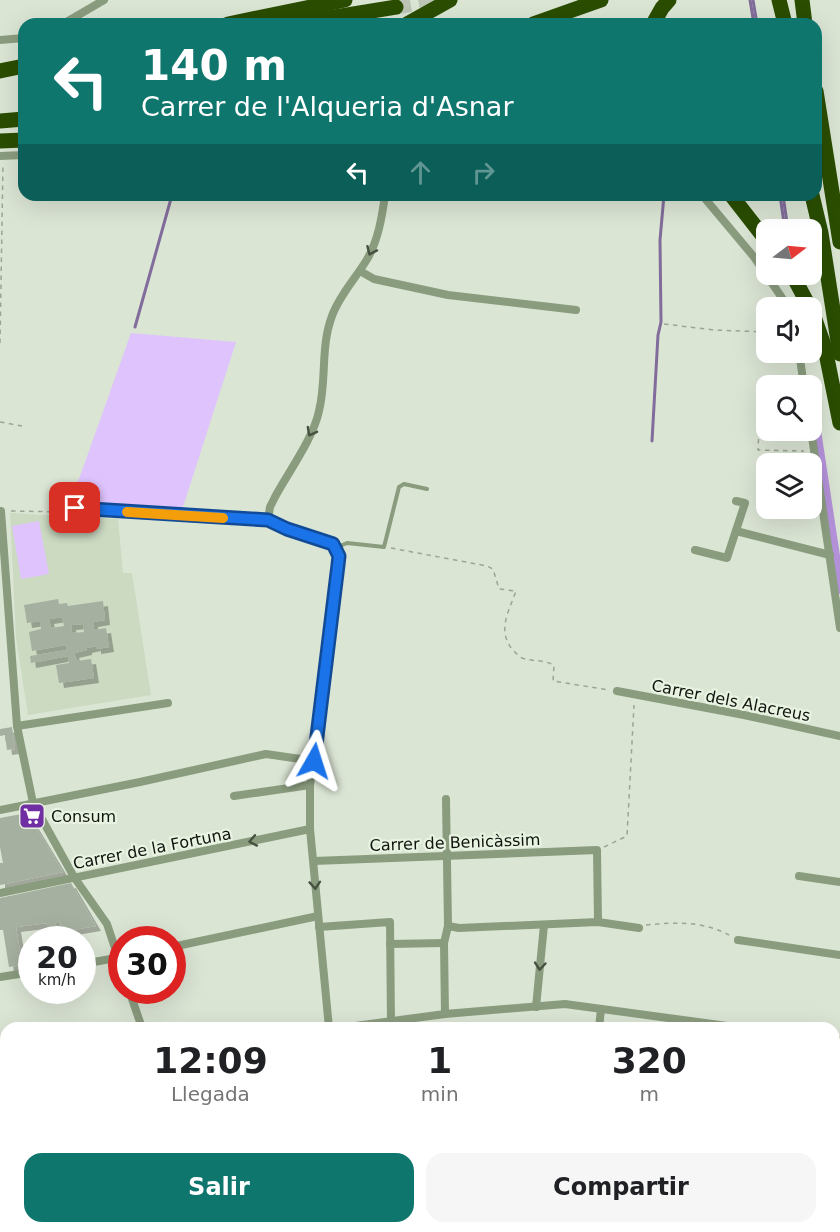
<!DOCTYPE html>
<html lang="es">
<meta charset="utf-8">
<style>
:root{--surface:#fff;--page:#f6f6f6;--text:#202124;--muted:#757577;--accent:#0f766e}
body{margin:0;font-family:"DejaVu Sans",sans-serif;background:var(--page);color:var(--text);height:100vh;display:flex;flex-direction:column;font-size:22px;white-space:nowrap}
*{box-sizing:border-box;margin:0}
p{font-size:20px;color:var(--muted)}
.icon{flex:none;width:33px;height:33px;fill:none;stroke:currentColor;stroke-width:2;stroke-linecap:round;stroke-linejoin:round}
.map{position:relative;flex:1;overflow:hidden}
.sheet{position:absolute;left:0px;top:1022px;width:840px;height:212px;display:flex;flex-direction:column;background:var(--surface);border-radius:18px 18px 0 0;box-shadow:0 6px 24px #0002}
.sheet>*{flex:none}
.guide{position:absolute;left:18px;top:18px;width:804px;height:183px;border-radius:18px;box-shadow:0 6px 24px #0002;background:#0f766e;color:#fff;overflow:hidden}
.needle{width:39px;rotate:74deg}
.controls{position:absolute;left:756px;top:219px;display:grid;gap:12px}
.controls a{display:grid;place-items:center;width:66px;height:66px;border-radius:12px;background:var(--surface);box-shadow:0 6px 24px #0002;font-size:30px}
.speed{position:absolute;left:18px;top:926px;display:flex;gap:12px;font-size:30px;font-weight:700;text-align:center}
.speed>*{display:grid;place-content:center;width:78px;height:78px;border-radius:50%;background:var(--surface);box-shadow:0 6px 24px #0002;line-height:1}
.speed small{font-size:15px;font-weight:400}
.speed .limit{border:9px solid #d22;background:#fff;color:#111}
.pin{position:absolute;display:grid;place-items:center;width:51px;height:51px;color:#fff;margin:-26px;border-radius:12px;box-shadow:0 3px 9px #0006}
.me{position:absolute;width:66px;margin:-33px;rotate:6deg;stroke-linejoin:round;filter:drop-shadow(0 0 4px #0008)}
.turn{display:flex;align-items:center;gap:21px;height:126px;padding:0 24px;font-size:27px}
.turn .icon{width:78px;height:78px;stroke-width:2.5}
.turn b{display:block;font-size:42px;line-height:51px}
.lanes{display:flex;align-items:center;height:57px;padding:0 24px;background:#0003;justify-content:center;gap:30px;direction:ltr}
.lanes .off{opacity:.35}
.eta{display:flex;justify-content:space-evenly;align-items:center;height:102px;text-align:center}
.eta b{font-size:36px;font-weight:800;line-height:42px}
.cta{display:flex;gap:12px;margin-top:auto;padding:12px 24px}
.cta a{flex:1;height:69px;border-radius:18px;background:var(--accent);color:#fff;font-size:24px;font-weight:800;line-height:69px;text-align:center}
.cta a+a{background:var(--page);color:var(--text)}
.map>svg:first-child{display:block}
.built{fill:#ccdac2}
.green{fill:#dec3fd}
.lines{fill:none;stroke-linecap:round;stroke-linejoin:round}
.stream{stroke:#826c9b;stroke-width:3}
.canal{stroke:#b391d8;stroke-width:10}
.building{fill:#a6b0a0;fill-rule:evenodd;filter:url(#shadow)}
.highway-tunnel{stroke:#bdc6b6;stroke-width:15;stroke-dasharray:15 8;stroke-linecap:butt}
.path{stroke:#9ca497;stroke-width:1.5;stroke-dasharray:4.5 4.5;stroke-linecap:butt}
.lane{stroke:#8a9c7e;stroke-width:4}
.street{stroke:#8a9c7e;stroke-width:8}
.highway{stroke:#2a4d00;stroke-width:15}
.oneway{stroke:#475140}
.route-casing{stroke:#114b97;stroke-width:15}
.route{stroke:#1a73e8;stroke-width:10}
.slow{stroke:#f59e0b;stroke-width:10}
.labels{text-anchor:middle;stroke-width:4.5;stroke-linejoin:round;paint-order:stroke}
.street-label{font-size:16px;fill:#10140e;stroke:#e8f3e1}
.poi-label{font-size:16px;fill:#10140e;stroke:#e8f3e1;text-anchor:start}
</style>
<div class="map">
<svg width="840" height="1232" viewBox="0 0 840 1232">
<defs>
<filter id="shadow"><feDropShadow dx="5" dy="5" stdDeviation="0" flood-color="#0004"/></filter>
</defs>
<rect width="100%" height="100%" fill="#dbe5d4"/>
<polygon class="built" points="10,513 118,519 123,573 132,573 151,695 28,715 16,638"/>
<g class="green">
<polygon points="131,333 236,342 182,510 67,503 79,479"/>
<polygon points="39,521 49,574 21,579 12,526"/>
</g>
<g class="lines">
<g class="stream">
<polyline points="750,0 754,24"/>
<polyline points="753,0 757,24"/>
<polyline points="780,195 785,230"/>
<polyline points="783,195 788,230"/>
<polyline points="135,327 172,195"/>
<polyline points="813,393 840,574"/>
<polyline points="652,441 658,335 661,322 660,240 664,195"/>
</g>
<polyline class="canal" points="812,404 840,589"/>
</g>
<g class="building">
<path d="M58 599 59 604 67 603 68 606 103 601 105 620 93 622 94 630 106 628 109 647 96 649V646L87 648V650L74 653 77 661 91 659 94 678 59 683 56 665 69 663 68 656 31 663 30 656 67 650 66 645 32 651 29 632 41 629 40 621 27 623 24 605ZM62 617 64 626 51 628 49 619ZM83 624 84 632 72 633 71 625Z"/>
<polygon points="12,727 15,749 7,750 5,735 0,736 0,729"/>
<polygon points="27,813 63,872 0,885 0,863 3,863 0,847 0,818"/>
<polygon points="71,883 96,926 60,932 57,928 61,925 59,921 54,923 57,928 47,930 47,923 16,927 22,965 9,967 3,930 0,930 0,898"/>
<polygon points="145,1227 170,1227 171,1232 102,1232 102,1230"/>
<polygon points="225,1227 338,1227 338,1232 226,1232"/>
</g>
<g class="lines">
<polyline class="highway-tunnel" points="396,7 435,0"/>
<g class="path">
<polyline points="664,324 714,330 766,332"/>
<polyline points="0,343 3,164"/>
<polyline points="0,422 22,426"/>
<polyline points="759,430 758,450 804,451"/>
<polyline points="11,511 66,512"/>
<path d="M391 548 487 566 493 569 499 589 516 591C509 611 497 630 512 649 515 652 518 656 522 658 533 662 542 659 554 665L553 681 609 690"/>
<polyline points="604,847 627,836 634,705"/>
<path d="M646 925C675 922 703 921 729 935"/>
</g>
<g class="lane">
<polyline points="335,548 347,543 384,547 399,487 404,484 427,489"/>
<polyline points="834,1139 840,1141"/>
<polyline points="834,1163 840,1163"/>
</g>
<g class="street">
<polyline points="63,24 104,0"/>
<polyline points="0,40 24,38"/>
<polyline points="0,156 24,155"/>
<polyline points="702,195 754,257 789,308"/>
<polyline points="360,271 374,279 448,295 576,310"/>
<polyline points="799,352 804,386"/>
<polyline points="811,430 840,628"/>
<path d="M75 509 268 520C291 537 339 529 338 565L310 785V829L329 1028"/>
<polyline points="1,511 17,726 33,803 74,877 107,924 122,969"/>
<path d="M268 520 270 507 275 497C289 471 313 439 319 411 327 379 320 348 332 316 339 296 355 279 366 261 378 242 382 217 385 195"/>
<polyline points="736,531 830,555"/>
<polyline points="695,550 727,558 745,503 736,501"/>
<polyline points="617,691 744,715 840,736"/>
<polyline points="17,726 168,703"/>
<polyline points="234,796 310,785"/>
<polyline points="0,810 140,782 266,754 314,761"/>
<polyline points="314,861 597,850 598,922"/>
<polyline points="799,876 840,882"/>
<polyline points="0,893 310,829"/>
<polyline points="448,926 459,928 598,922 639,928"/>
<polyline points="319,927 390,922 391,1022"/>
<polyline points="738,940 840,955"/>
<polyline points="390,944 444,943"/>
<polyline points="172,947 318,916"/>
<polyline points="82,964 122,957"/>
<polyline points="0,977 32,972"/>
<polyline points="129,990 142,1028"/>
<polyline points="536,1007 544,925"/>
<polyline points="445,1014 444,943 448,926 446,799"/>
<polyline points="340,1028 445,1014 565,1004 742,1028"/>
<polyline points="599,1028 601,1009"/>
<polyline points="834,1039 840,1040"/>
<polyline points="0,1064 6,1064"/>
<polyline points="834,1090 840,1068"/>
<polyline points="0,1137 6,1138"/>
<polyline points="0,1197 3,1230 37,1227"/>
<polyline points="180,1227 181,1232"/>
<polyline points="220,1227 220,1232"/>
<polyline points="343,1227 343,1232"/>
<polyline points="576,1232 576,1227"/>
<polyline points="796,1232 798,1227"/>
</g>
<g class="highway">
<polyline points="779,0 785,24"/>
<polyline points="802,0 805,24"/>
<polyline points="228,24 345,0"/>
<polyline points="292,24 396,7"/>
<polyline points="407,24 450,0"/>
<polyline points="533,24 601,0"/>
<polyline points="653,24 662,8 669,0"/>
<polyline points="0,71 24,66"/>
<polyline points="816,91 840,242"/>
<polyline points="0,121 24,119"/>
<polyline points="0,141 24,140"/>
<polyline points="731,195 766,240"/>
<polyline points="812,195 821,233 840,354"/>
<polyline points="792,274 810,308"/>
<polyline points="812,311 825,348 840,423"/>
</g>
</g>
<defs><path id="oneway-chevron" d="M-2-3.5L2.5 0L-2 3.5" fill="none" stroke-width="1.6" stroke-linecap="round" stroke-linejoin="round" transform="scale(1.5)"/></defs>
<g class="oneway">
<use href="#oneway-chevron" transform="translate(371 251) rotate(114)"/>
<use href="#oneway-chevron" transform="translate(311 432) rotate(118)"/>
<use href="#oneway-chevron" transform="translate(253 841) rotate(169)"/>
<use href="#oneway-chevron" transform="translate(315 885) rotate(86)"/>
<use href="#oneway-chevron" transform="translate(540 966) rotate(95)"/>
</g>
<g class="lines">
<defs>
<polyline id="route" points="75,508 268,520 287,529 333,544 339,556 338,565 314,761"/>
</defs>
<use href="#route" class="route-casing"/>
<use href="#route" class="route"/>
<polyline class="slow" points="127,512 223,518"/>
</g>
<defs>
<symbol id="supermarket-square" viewBox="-11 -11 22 22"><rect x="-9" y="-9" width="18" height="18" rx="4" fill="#702ea3" stroke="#e8f3e1"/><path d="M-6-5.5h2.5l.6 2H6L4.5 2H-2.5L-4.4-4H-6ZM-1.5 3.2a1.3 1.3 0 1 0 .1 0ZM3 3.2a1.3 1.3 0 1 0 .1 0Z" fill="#fff"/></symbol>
</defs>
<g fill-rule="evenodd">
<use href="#supermarket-square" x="17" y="801" width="30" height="30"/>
</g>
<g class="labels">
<g class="street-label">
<text transform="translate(731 700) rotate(11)" y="6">Carrer dels Alacreus</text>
<text transform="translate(455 842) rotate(-2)" y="6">Carrer de Benicàssim</text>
<text transform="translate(152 848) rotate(-11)" y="6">Carrer de la Fortuna</text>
</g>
<g class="poi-label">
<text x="51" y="822">Consum</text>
</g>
</g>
</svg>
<div class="controls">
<a><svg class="needle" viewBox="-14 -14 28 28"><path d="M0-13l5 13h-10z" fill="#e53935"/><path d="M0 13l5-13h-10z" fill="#757577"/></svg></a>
<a><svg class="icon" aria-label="sound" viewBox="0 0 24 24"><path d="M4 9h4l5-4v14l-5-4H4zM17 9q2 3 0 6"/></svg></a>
<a><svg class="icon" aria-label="search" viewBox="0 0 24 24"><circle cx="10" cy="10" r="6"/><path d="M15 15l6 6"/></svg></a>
<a><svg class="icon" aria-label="layers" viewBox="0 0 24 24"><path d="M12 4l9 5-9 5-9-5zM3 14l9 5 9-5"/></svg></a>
</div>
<div class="speed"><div>20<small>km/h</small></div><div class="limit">30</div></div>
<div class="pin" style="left:75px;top:508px;background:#d93025"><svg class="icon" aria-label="arrive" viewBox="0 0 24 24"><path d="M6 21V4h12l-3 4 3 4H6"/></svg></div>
<svg class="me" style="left:314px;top:761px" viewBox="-20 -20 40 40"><path d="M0-17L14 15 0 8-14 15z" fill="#1a73e8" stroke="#fff" stroke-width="4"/></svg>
<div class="guide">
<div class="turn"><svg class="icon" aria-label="left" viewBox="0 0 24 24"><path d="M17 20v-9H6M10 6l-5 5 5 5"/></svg><div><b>140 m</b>Carrer de l'Alqueria d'Asnar</div></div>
<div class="lanes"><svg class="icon" aria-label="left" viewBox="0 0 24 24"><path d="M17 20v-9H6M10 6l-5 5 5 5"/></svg><svg class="icon off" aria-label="ahead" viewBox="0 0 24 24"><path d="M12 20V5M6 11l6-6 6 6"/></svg><svg class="icon off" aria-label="right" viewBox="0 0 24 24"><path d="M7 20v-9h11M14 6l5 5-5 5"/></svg></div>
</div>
<section class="sheet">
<div class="eta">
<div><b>12:09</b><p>Llegada</p></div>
<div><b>1</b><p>min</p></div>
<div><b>320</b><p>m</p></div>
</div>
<div class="cta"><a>Salir</a><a>Compartir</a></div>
</section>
</div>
